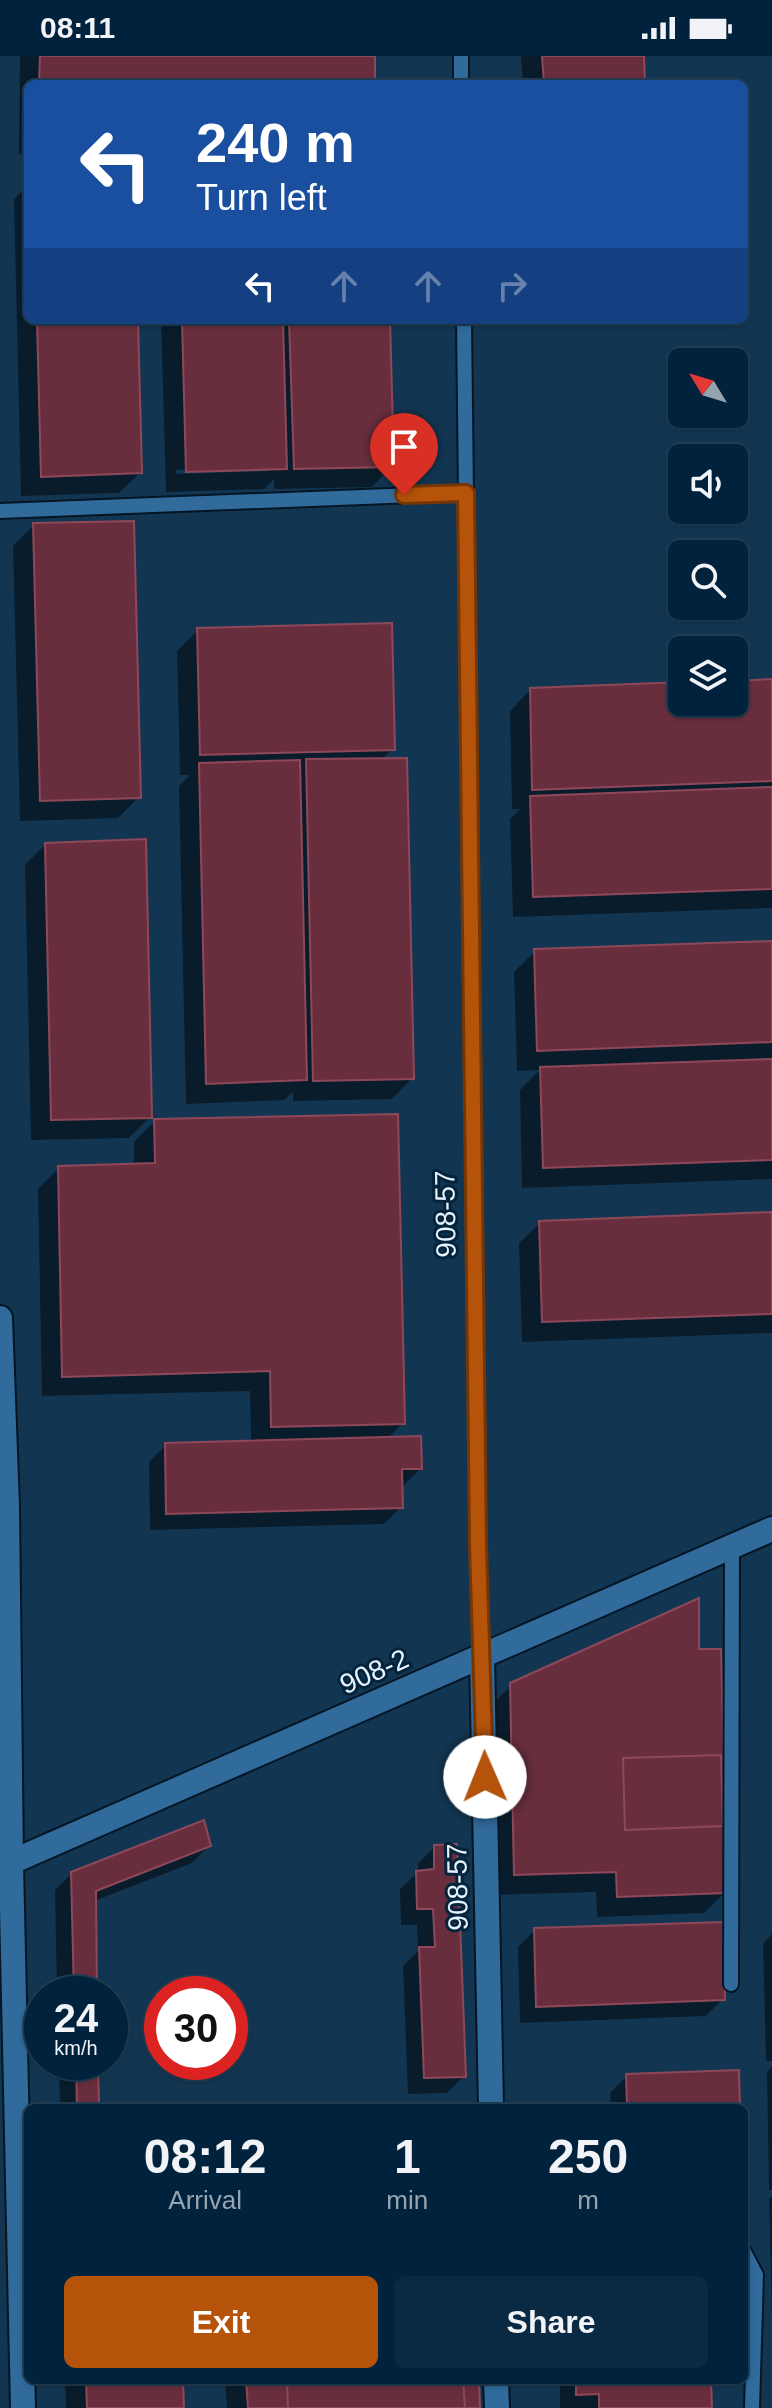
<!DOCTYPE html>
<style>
:root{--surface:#00223c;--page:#0a2a43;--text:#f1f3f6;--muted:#95a4af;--line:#223f56;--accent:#b45309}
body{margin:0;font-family:Helvetica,sans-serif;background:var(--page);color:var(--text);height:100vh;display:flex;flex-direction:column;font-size:30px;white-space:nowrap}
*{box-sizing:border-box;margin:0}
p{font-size:26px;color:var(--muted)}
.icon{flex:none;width:44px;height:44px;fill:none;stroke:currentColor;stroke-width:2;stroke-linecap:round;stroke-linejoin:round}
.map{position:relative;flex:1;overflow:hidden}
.details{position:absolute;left:24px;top:2048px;width:724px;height:280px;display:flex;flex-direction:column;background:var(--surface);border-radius:12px;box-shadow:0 2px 6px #0004,0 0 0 2px var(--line)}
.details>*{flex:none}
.guide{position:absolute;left:24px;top:24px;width:724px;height:244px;border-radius:12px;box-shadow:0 2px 6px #0004,0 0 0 2px var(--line);background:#1a4fa0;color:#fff;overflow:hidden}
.needle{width:52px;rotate:308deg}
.tools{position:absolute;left:668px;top:292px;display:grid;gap:16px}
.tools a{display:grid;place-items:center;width:80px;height:80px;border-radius:12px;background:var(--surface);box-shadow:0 2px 6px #0004,0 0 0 2px var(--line);font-size:40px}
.speed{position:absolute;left:24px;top:1920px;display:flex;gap:16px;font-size:40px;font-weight:700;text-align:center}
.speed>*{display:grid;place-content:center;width:104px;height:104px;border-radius:50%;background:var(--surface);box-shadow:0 2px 6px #0004,0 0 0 2px var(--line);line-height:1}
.speed small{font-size:20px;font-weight:400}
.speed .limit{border:12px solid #d22;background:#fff;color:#111}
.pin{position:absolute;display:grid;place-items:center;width:68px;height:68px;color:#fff;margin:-82px -34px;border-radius:50% 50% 50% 0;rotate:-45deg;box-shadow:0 0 8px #0007}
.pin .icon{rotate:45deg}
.me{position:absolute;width:88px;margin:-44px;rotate:359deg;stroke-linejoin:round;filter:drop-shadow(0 0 6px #0008)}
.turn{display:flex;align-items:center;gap:28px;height:168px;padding:0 40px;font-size:36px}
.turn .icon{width:104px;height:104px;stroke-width:2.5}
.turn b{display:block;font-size:56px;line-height:68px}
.lanes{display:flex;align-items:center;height:76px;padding:0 40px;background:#0003;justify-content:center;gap:40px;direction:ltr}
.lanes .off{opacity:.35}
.eta{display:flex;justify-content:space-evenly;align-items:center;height:136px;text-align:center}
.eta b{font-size:48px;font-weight:700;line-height:56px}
.cta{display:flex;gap:16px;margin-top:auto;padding:16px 40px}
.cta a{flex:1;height:92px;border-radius:12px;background:var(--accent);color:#fff;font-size:32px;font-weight:700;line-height:92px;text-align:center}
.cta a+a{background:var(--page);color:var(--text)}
.status{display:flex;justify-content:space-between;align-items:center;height:56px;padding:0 40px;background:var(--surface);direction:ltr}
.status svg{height:22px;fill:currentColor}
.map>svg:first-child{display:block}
.built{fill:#123652;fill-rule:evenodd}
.shadow{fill:#0007;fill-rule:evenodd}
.building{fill:#682e3d;stroke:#8f4859;stroke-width:2}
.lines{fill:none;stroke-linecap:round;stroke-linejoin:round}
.lane-casing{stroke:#041524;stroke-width:18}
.street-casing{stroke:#041524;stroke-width:28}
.lane{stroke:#306b9b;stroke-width:14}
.street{stroke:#306b9b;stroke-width:24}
.route-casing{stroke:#753606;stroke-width:20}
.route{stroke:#b45309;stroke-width:14}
.labels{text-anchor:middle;stroke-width:6;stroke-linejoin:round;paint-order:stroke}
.street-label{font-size:28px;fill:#e7f3fe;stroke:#04243c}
</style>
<div class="status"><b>08:11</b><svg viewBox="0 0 49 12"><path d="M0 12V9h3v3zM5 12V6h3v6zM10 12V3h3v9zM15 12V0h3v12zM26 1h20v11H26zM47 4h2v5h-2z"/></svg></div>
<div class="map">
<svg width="772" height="2352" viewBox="0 0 772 2352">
<rect width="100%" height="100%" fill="#002e50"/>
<path class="built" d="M0 0H772V2352H0ZM28 28H744V264H28ZM682 306H734V358H682ZM682 402H734V454H682ZM682 498H734V550H682ZM682 594H734V646H682ZM42 1938H110V2006H42ZM162 1938H230V2006H162ZM28 2052H744V2324H28Z"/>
<g class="shadow">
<polygon points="20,0 373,0 373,28 28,28 28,98 19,98"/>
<polygon points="521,0 642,0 643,28 523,28"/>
<polygon points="28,129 28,264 136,264 140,417 119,437 21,440 14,143"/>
<path d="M161 264H388L392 410 372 431 274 433V423L264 433 166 436ZM267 411V415L176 418V414Z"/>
<polygon points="34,469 139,741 118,762 20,765 13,490"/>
<polygon points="198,574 393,693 381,704 412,1022 392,1043 293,1045 293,1036 284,1044 186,1048 179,730 190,719 180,719 177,595"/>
<polygon points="772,625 772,852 513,861 510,763 520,753 512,753 510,655 530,634 682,628 682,646 734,646 734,627"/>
<polygon points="45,789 150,1061 129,1082 31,1084 25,809"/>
<polygon points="772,887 772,1123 522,1132 520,1034 540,1014 517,1015 514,916 535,895"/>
<polygon points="155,1065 403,1367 387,1383 420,1413 403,1430 400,1429 401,1451 384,1468 150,1474 149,1406 166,1389 251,1387 250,1335 42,1340 38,1133 59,1112 134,1110 134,1086"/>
<polygon points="772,1158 772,1277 522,1286 519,1187 540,1167"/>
<polygon points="697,1595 725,1836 704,1857 597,1861 596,1836 494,1839 490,1650 512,1629"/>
<polygon points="209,1790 192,1807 94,1845 95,1938 57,1938 55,1834 72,1817"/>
<polygon points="434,1791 464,2020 447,2037 408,2038 403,1910 418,1895 417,1869 401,1869 400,1833 418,1816 418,1808"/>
<polygon points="535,1874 723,1943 706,1960 520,1967 518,1891"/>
<polygon points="772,1878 772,2005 766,2005 763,1887"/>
<polygon points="59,2006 96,2006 97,2052 60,2052"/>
<polygon points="772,2010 772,2134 769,2134 767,2016"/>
<polygon points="627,2020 738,2052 603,2052 611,2051 610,2037"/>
<polygon points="772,2140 772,2261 769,2143"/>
<polygon points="65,2324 181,2324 182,2352 66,2352"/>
<polygon points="225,2324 477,2324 478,2352 227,2352"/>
<polygon points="560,2324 709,2324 710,2352 560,2352"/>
</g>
<g class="building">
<polygon points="40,0 375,0 375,28 39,28"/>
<polygon points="542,0 644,0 645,28 544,28"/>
<polygon points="37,264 138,264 142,417 41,421"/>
<polygon points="182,264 283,264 287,413 186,416"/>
<polygon points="289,264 390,264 394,411 294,413"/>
<polygon points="134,465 141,742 40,745 33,467"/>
<polygon points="392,567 395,694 200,699 197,572"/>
<polygon points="772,623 772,725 532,734 530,632 682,626 682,646 734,646 734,625"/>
<polygon points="407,702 414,1023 313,1025 306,703"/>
<polygon points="300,704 307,1024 206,1028 199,707"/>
<polygon points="772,731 772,833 533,841 530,740"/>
<polygon points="146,783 152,1062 51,1064 45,787"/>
<polygon points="772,885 772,986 537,995 534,893"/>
<polygon points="772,1003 772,1104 543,1112 540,1011"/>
<polygon points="398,1058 405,1368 271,1371 270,1315 62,1321 58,1110 155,1107 154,1063"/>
<polygon points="772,1156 772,1258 542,1266 539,1165"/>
<polygon points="421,1380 422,1413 402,1413 403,1452 166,1458 165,1387"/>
<polygon points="699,1542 699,1593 721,1593 727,1837 617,1841 616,1816 514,1819 510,1627"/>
<polygon points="721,1699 723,1770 625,1774 623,1702"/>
<polygon points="204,1764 211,1790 96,1835 97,1938 74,1938 71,1816"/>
<polygon points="457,1788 466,2021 424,2022 419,1891 435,1891 433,1853 417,1853 416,1815 434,1813 434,1789"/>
<polygon points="723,1866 725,1944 536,1951 534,1872"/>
<polygon points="76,2006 98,2006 99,2052 77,2052"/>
<polygon points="739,2014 740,2052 604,2052 604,2049 627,2048 626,2018"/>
<polygon points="86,2324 183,2324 184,2352 87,2352"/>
<polygon points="246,2324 479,2324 480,2352 248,2352"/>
<polygon points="287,2324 463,2324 465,2352 288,2352"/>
<polygon points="576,2324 711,2324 712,2352 599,2352 599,2338 576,2339"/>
</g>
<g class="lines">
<defs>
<g id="lane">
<polyline points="461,0 461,28"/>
<polyline points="464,264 478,1489 482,1600"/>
<polyline points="0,455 466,437"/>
<polyline points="731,1928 732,1490"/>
<polyline points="744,2196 756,2219 752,2352"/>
</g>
<g id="street">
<polyline points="0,1262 7,1450 11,1807 23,2352"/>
<polyline points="482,1600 491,2052"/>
<polyline points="0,1811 772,1473"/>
<polyline points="496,2324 497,2352"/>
</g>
</defs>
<use href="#lane" class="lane-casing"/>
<use href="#street" class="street-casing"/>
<use href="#lane" class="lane"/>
<use href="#street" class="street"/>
</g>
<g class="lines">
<defs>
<polyline id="route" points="404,439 466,437 478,1489 485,1721"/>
</defs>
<use href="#route" class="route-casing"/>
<use href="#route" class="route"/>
</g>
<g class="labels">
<g class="street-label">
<text transform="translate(445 1158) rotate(-91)" y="10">908-57</text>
<text transform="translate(374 1615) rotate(-24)" y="10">908-2</text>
<text transform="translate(457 1831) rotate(-91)" y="10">908-57</text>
</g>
</g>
</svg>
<div class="tools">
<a><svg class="needle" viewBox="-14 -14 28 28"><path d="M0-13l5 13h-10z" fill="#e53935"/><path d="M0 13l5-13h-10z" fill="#95a4af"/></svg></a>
<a><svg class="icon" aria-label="sound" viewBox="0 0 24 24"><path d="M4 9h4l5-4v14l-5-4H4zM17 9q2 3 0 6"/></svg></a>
<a><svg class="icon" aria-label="search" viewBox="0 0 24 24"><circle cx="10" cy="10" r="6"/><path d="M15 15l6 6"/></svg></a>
<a><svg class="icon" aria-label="layers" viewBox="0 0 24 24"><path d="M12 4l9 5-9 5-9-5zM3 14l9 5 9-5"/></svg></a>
</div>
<div class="speed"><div>24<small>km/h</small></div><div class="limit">30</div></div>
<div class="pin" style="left:404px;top:439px;background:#d93025"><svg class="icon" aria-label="arrive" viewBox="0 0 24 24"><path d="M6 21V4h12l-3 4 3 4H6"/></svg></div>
<svg class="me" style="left:485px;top:1721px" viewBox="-20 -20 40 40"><circle r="19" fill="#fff"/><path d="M0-13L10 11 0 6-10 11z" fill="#b45309"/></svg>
<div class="guide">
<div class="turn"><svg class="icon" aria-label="left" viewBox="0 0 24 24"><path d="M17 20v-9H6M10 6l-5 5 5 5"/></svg><div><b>240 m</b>Turn left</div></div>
<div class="lanes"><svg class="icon" aria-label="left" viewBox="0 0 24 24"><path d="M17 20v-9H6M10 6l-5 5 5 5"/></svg><svg class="icon off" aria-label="ahead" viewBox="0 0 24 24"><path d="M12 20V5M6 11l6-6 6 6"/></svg><svg class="icon off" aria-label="ahead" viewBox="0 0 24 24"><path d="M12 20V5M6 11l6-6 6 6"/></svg><svg class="icon off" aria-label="right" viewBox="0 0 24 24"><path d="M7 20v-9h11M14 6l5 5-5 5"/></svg></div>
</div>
<section class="details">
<div class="eta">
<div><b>08:12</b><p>Arrival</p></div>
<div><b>1</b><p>min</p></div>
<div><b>250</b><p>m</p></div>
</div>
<div class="cta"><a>Exit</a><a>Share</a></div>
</section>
</div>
